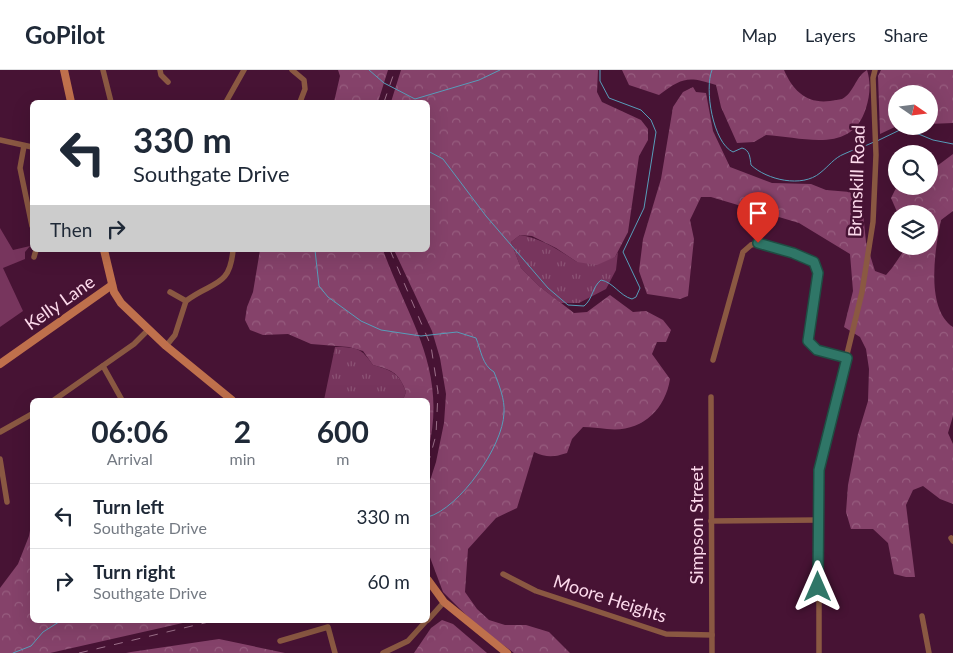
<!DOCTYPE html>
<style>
:root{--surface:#fff;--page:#f2f2f3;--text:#1f2937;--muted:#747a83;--line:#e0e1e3}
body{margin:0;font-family:Lato,sans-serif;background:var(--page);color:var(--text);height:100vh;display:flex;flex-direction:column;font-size:19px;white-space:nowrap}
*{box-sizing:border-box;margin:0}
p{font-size:16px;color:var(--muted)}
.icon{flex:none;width:28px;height:28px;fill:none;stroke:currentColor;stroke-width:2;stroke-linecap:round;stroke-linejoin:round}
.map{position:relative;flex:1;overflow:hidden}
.panel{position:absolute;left:30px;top:328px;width:400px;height:225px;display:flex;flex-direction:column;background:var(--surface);border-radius:8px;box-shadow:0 5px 20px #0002}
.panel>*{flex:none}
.hud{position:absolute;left:30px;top:30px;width:400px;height:152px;border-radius:8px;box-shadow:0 5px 20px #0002;background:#fff;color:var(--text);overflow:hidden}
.needle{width:32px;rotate:104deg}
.fabs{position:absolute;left:888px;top:15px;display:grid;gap:10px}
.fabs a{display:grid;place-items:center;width:50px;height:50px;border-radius:50%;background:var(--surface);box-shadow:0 5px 20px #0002;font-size:25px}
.pin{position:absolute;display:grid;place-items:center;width:42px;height:42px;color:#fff;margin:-51px -21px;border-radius:50% 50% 50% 0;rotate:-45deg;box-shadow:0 0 5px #0007}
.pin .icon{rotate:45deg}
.me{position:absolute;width:55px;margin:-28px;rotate:0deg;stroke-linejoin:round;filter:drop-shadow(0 0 4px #0008)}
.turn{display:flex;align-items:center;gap:18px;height:105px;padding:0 20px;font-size:22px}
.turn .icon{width:65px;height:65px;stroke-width:2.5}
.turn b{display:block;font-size:35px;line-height:42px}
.then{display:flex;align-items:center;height:48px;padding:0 20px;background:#0003;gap:10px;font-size:19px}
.eta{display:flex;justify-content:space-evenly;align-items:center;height:85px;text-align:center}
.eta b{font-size:30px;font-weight:700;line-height:35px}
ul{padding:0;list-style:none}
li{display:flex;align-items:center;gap:15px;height:65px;padding:0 20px;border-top:1px solid var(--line)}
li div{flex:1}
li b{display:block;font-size:19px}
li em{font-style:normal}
header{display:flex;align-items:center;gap:30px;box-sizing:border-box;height:70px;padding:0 25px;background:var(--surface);border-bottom:1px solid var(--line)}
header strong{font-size:24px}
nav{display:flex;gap:28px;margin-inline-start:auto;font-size:18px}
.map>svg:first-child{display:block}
.grass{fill:url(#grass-tufts)}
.forest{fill:url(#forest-crowns)}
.park{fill:#77355d}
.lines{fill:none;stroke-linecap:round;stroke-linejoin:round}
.stream{stroke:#579dba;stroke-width:1}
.street{stroke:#8a5842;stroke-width:5.5}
.secondary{stroke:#bf704c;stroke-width:8}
.rail{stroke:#9d718b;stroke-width:1;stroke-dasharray:9 9;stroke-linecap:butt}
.route-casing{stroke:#1f4d43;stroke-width:12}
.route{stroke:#2f7667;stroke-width:9}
.labels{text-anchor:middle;stroke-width:5;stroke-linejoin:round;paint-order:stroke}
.street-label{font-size:18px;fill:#fcd9eb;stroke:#471334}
</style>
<header>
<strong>GoPilot</strong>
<nav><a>Map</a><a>Layers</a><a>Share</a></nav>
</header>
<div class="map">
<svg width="953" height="583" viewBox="0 0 953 583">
<defs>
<pattern id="grass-tufts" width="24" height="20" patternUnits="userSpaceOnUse" patternTransform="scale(1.25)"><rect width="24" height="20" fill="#77355d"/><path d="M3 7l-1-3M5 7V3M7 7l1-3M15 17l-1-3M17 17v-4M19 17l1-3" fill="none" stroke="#8b5274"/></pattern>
<pattern id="forest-crowns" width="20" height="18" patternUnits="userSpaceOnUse" patternTransform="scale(1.25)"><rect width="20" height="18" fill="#85426a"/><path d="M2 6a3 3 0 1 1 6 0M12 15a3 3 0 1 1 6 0" fill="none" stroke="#975d7f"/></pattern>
</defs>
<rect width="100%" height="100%" fill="#471334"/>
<g class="grass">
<path d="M520 165C541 168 559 180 577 192L615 187 618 182 616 200 606 219 579 233H561L539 216 521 198 511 172Z"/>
<path d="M335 277C357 277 361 278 373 295 393 301 399 303 406 322L403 330H324Z"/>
</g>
<g class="forest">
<polygon points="338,0 388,0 378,32 334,32 340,6"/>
<path d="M401 0H598L597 22 602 32 641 50 648 59V70L639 86 628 162 615 187 597 195 577 192 556 178 532 166 520 165 511 172 521 198 539 216 574 243 587 242 610 225 633 242 646 241 663 250 671 260 666 272H657L652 284 670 309C665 341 640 363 607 359 598 358 592 357 583 357L572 369 567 383C554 387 547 388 534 382L517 438 496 448 468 479 465 522 477 539 489 550 505 555H526L549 562 570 583H514L477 556 443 522 428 482V417L436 392 444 353 446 324 440 288 432 261 394 180H428V32H391Z"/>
<path d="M622 0H784C793 21 807 34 830 31 834 30 839 30 842 29 854 23 855 7 867 0 871 12 870 26 866 38 852 85 803 67 766 65L754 72 737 73 721 37 716 15C688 6 683 7 659 25L629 15Z"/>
<polygon points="881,0 953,0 953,53 929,54 929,24 896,24 897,56 880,64 878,6"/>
<path d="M693 17 696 22 706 23 713 61 730 97 772 113 811 114 826 120 850 122 863 143 866 172 875 201 886 205 892 198 907 176H929V144H898L891 128 897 116H929V102L953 84V141L941 150C935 179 925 238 953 257V346L948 363 953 374V434L940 429 923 416 913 420 906 435 915 507H906L894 504 888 473 873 459H851L846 442 848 415 858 364 868 331 869 299 866 279 860 267 844 257 853 221 850 184 799 153 711 127H701L690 150 694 169 688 226 680 229 647 224 639 201 643 169 661 109 673 37 683 22Z"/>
<path d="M260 180H383C409 251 448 300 428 381V330H403L406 322C399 303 393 300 373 295L363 281 349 277 311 274 288 264 263 265 250 260 245 250 247 237 253 222Z"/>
<polygon points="32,450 32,550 196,550 50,583 0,583 0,518 18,494 29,466"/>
<polygon points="442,550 453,554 487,583 414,583 431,558"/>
<polygon points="219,569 285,583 126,583 131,582"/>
</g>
<polygon class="park" points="0,158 13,180 30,176 25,182 25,189 3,198 23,241 0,257"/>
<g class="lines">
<g class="stream">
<polyline points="369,0 384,13 415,29 479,10 500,0"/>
<path d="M712 0C704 19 713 73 733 82L742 78C750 80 750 88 751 95 767 110 802 118 820 103 829 96 834 88 844 84 854 79 864 77 874 72"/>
<polyline points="877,71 904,58 933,70 953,74"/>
<path d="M428 81 443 89 486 146 548 218 568 235 584 236C593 229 592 217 601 210 613 212 620 226 632 229L636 227 640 218 623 182 644 138 656 62 651 50 641 40 609 28 600 11V0"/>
<path d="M315 180 319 216 328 227 361 251 381 260 421 266 457 262 476 268C481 280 482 295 494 302 499 315 505 329 504 343 503 376 460 438 428 447"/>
<polyline points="13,583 31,576 43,562 62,550"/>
</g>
<g class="street">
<polyline points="103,0 111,32"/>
<polyline points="160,0 161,5 168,12"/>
<polyline points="292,0 304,10 305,19 300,32"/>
<polyline points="226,32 244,0"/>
<polyline points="0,70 32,77"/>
<polyline points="24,76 20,98 32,156"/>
<polyline points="34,187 36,180"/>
<polyline points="170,222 186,231"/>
<path d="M166 276 175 265 186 231C212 211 230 218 233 180"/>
<polyline points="713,290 743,182 751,175 758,173 806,188 817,197 818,211 808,262 808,271 817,280 847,288"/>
<polyline points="103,296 122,330"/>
<polyline points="711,327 712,583"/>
<polyline points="54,330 134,274 149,259"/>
<polyline points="0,362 32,344"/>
<polyline points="0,389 7,432"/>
<polyline points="711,451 818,450"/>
<polyline points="951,468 953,471"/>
<polyline points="503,504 536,521 666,564 712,565"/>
<polyline points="922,546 929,583"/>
<polyline points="428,550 444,532"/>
<polyline points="280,571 328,557 335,583"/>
<polyline points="383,583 408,571 427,550"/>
<polyline points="819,583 819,400 862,222 873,152 876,85 873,8 875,0"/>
</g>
<g class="secondary">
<polyline points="64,0 71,32"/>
<polyline points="104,180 114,222 121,233 166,276 232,330"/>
<polyline points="0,294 112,215"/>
<polyline points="428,510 444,532 507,583"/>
</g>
<g class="rail">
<polyline points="384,32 395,0"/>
<polyline points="390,180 431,276 438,322 436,365 428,394"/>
<polyline points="79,583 217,550"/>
</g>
</g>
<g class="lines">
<defs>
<polyline id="route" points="758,173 793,183 814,192 818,203 808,271 817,280 847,288 819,400 818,517"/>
</defs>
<use href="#route" class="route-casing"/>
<use href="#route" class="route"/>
</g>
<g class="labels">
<g class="street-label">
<text transform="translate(857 111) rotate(-88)" y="6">Brunskill Road</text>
<text transform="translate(60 233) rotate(-35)" y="6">Kelly Lane</text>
<text transform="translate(697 455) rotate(-90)" y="6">Simpson Street</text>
<text transform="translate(610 529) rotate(18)" y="6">Moore Heights</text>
</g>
</g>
</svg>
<div class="fabs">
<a><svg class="needle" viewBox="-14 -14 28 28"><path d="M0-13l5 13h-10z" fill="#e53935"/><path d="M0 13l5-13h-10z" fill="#747a83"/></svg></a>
<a><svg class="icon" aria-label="search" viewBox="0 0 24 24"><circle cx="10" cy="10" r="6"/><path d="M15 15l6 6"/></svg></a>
<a><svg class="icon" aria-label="layers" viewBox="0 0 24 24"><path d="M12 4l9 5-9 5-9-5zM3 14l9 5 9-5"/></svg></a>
</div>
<div class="pin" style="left:758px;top:173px;background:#d93025"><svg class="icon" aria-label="arrive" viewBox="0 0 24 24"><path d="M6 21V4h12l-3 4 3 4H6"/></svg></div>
<svg class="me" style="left:818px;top:517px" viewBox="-20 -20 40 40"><path d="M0-17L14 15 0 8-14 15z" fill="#2f7667" stroke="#fff" stroke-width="4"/></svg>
<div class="hud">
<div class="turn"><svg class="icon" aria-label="left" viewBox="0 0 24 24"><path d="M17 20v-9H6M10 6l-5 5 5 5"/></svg><div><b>330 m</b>Southgate Drive</div></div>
<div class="then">Then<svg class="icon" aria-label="right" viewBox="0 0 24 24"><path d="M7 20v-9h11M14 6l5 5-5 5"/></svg></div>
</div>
<section class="panel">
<div class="eta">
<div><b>06:06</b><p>Arrival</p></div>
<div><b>2</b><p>min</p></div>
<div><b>600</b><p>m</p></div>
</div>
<ul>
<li><svg class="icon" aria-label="left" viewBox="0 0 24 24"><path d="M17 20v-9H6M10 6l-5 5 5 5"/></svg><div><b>Turn left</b><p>Southgate Drive</p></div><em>330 m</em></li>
<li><svg class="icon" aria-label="right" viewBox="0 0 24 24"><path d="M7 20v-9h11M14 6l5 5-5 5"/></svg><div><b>Turn right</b><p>Southgate Drive</p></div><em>60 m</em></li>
</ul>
</section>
</div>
